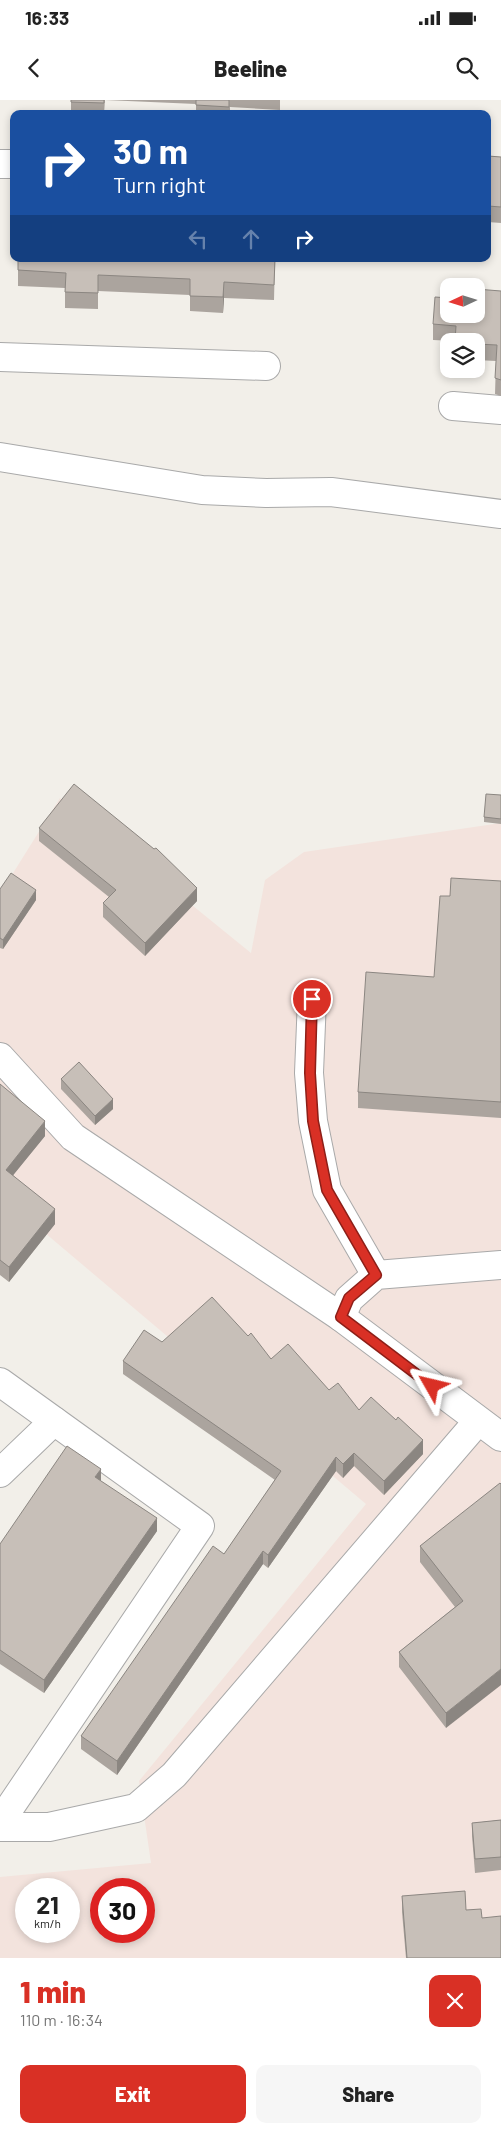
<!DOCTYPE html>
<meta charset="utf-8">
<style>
:root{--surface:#fff;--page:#f6f6f6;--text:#222;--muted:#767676;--accent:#d93025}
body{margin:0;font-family:Barlow,sans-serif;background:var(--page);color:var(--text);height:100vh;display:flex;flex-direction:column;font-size:19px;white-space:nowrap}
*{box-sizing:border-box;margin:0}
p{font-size:16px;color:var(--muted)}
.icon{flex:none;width:28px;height:28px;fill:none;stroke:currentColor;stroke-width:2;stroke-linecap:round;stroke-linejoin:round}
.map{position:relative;height:1858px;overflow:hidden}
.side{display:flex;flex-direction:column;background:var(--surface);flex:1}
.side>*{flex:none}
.top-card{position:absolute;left:10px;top:10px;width:481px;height:152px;border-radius:10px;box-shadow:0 2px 8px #0003;background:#1a4fa0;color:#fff;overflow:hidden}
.needle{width:32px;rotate:266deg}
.fabs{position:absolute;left:440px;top:178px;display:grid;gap:10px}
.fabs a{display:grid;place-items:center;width:45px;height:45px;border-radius:10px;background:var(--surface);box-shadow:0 2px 8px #0003;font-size:25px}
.speed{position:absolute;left:15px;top:1778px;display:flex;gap:10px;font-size:25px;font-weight:700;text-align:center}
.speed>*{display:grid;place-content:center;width:65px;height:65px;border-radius:50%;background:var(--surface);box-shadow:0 2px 8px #0003;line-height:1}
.speed small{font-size:12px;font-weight:400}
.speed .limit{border:8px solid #d22;background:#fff;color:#111}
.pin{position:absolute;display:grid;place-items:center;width:42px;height:42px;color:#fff;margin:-21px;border:2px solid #fff;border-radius:50%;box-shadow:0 1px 5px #0007}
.me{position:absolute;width:55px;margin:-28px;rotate:307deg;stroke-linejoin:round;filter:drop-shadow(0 0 4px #0008)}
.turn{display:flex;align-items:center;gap:18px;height:105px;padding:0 20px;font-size:22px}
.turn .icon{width:65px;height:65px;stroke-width:2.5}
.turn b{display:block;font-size:35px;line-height:42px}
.lanes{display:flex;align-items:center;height:48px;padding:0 20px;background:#0003;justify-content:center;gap:25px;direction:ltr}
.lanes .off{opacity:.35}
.round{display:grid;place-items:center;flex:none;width:52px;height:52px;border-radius:10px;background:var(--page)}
.head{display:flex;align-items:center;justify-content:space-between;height:85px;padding:0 20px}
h1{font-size:30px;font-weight:800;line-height:38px;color:var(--accent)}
.button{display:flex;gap:10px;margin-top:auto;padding:10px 20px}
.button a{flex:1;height:58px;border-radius:10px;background:var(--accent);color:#fff;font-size:20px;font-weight:800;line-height:58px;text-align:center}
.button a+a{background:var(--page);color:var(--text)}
.status{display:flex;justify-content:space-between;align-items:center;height:35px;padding:0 25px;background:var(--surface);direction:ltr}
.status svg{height:14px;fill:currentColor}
header{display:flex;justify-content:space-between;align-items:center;height:65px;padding:0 20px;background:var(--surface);font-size:22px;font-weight:800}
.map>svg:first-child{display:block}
.military{fill:#f3e3dd;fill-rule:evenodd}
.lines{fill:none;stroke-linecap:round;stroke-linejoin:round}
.minor-casing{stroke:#a9a9a9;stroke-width:30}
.minor{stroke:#fff;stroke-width:28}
.wall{fill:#aba49e}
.shaded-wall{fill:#8b8681}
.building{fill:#c7bfb8;stroke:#8b8681}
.route-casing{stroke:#8d1f18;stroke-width:12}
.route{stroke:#d93025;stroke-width:9}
</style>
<div class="status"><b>16:33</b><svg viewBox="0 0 49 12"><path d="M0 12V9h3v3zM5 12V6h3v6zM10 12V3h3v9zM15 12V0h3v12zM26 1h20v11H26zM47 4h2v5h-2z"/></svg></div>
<header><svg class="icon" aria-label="back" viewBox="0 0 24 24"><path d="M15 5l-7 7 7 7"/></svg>Beeline<svg class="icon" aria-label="search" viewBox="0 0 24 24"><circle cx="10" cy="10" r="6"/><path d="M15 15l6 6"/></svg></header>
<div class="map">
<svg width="501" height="1858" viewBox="0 0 501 1858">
<rect width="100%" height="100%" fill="#f2efe9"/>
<path class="military" d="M60 698 251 853 265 780 304 752 501 723V1858H0V1777L151 1763 139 1681 366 1404 0 1095V794ZM26 1789H69V1831H26ZM101 1789H144V1831H101Z"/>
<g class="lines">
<defs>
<g id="minor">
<polyline points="0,64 14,64"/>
<polyline points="0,257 266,266"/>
<polyline points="453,306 501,310"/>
<polyline points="0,357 202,390 266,393 331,392 501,414"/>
<polyline points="312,899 309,973 313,1021 327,1090 376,1175"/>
<polyline points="0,957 73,1037 341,1217 501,1337"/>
<polyline points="341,1217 349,1199 376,1175 501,1165"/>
<polyline points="0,1282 200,1426 0,1722"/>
<polyline points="0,1373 54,1321"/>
<polyline points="0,1727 49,1727 136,1708 174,1675 478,1321"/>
</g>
</defs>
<use href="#minor" class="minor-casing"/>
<use href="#minor" class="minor"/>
</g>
<g class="wall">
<polygon points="71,0 280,0 280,10 230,7 230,14 196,14 196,4 105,0 104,14 71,14"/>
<polygon points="488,56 501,57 501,123 488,122"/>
<polygon points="18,159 275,159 274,200 224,198 223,213 190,211 190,195 98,191 98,209 65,208 65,188 18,186"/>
<polygon points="501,191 501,296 495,294 496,261 476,260 476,241 455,241 433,240 433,224 449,214"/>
<polygon points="501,695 501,724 484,722 484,717"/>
<polygon points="39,728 197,801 145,856 103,817 103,803 109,797 39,741"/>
<polygon points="501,781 501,1018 358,1008 358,992 434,877"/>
<polygon points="0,789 36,800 3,849 0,848"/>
<polygon points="61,979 113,1009 95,1025 61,989"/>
<polygon points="0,984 45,1036 13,1075 55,1124 9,1182 0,1175"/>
<polygon points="248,1236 271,1259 329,1290 423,1354 384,1395 354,1366 343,1378 336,1371 268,1468 263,1464 117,1675 81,1649 81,1636 224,1454 275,1380 123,1274 123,1261 162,1242"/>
<polygon points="101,1381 157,1431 44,1593 0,1564 0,1444"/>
<polygon points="501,1384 446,1628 399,1567 399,1552 455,1507 420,1462 420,1446"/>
<polygon points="501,1720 501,1770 475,1773 472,1736 472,1723"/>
<polygon points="402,1796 466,1810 482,1818 501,1858 406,1858 402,1812"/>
</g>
<g class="shaded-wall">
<polygon points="224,182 224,198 223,213 223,197"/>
<polygon points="197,788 197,801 145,856 145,843"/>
<polygon points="36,790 36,800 3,849 3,840"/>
<polygon points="113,999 113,1009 95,1025 95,1016"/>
<polygon points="45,1021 45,1036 6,1084 6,1070"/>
<polygon points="55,1109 55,1124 9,1182 9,1167"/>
<polygon points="423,1340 423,1354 384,1395 384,1381"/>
<polygon points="354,1353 354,1366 343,1378 343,1364"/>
<polygon points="336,1357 336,1371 268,1468 268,1455"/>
<polygon points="101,1369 101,1382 95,1377"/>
<polygon points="157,1418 157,1431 44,1593 44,1580"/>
<polygon points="263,1451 263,1464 117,1675 117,1661"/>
<polygon points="501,1569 501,1585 446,1628 446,1613"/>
</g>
<g class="building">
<polygon points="71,0 104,0 104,3 71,2"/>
<polygon points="196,0 229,0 229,7 196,5"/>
<polygon points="488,56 501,57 501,107 488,106"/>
<polygon points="18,159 275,159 274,185 224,182 223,197 190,196 190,179 98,175 98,193 65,192 66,173 18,170"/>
<polygon points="476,189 501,191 501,280 495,278 497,245 476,244 476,241 455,241 456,226 433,224 435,197 449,198 449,214 476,214"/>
<polygon points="74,684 154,749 156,748 197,788 145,843 103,803 116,790 39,728"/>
<polygon points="486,694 501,695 501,719 484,717"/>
<polygon points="11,773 36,790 3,840 0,838 0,789"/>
<polygon points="451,778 501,781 501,1002 358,992 366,872 434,877 440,796 450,796"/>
<polygon points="79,962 113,999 95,1016 61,979"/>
<polygon points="0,984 45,1021 6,1070 55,1109 9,1167 0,1160"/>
<polygon points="212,1197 248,1236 251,1233 271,1259 288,1244 329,1290 338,1283 359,1310 371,1297 396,1320 398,1317 423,1340 384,1381 354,1353 343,1364 336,1357 268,1455 263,1451 117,1661 81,1636 213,1446 224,1454 281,1371 123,1261 144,1230 162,1242"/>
<polygon points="67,1346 101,1369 95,1377 157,1418 44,1580 0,1550 0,1444"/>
<polygon points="500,1383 501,1384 501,1569 446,1613 399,1552 463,1501 420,1446"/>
<polygon points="501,1720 501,1757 475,1759 472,1723"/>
<polygon points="465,1791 466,1810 481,1809 482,1818 501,1816 501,1858 407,1858 402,1796"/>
</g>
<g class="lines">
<defs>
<polyline id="route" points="312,899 310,973 313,1021 327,1090 376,1175 349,1198 341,1217 432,1286"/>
</defs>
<use href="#route" class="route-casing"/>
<use href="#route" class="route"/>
</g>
</svg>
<div class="fabs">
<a><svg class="needle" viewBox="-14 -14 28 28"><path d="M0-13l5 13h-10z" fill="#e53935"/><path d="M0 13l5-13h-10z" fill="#767676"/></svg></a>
<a><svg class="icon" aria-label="layers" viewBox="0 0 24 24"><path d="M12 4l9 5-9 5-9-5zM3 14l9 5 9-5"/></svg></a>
</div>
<div class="speed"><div>21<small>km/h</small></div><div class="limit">30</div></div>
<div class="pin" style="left:312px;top:899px;background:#d93025"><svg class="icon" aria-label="arrive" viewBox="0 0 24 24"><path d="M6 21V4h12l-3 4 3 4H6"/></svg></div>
<svg class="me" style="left:432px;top:1286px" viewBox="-20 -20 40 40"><path d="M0-17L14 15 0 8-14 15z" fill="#d93025" stroke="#fff" stroke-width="4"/></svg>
<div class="top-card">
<div class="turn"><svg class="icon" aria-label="right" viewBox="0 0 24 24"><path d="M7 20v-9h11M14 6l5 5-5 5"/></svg><div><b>30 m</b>Turn right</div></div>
<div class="lanes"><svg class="icon off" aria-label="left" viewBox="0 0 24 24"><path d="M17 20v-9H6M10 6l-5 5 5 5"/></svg><svg class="icon off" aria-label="ahead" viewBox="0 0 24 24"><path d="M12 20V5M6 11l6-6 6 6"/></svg><svg class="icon" aria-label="right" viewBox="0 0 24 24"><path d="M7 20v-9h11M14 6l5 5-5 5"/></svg></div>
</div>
</div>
<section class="side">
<div class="head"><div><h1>1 min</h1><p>110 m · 16:34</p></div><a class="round" style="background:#d93025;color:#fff"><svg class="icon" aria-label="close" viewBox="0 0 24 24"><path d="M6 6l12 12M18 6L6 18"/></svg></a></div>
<div class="button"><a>Exit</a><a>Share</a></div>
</section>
